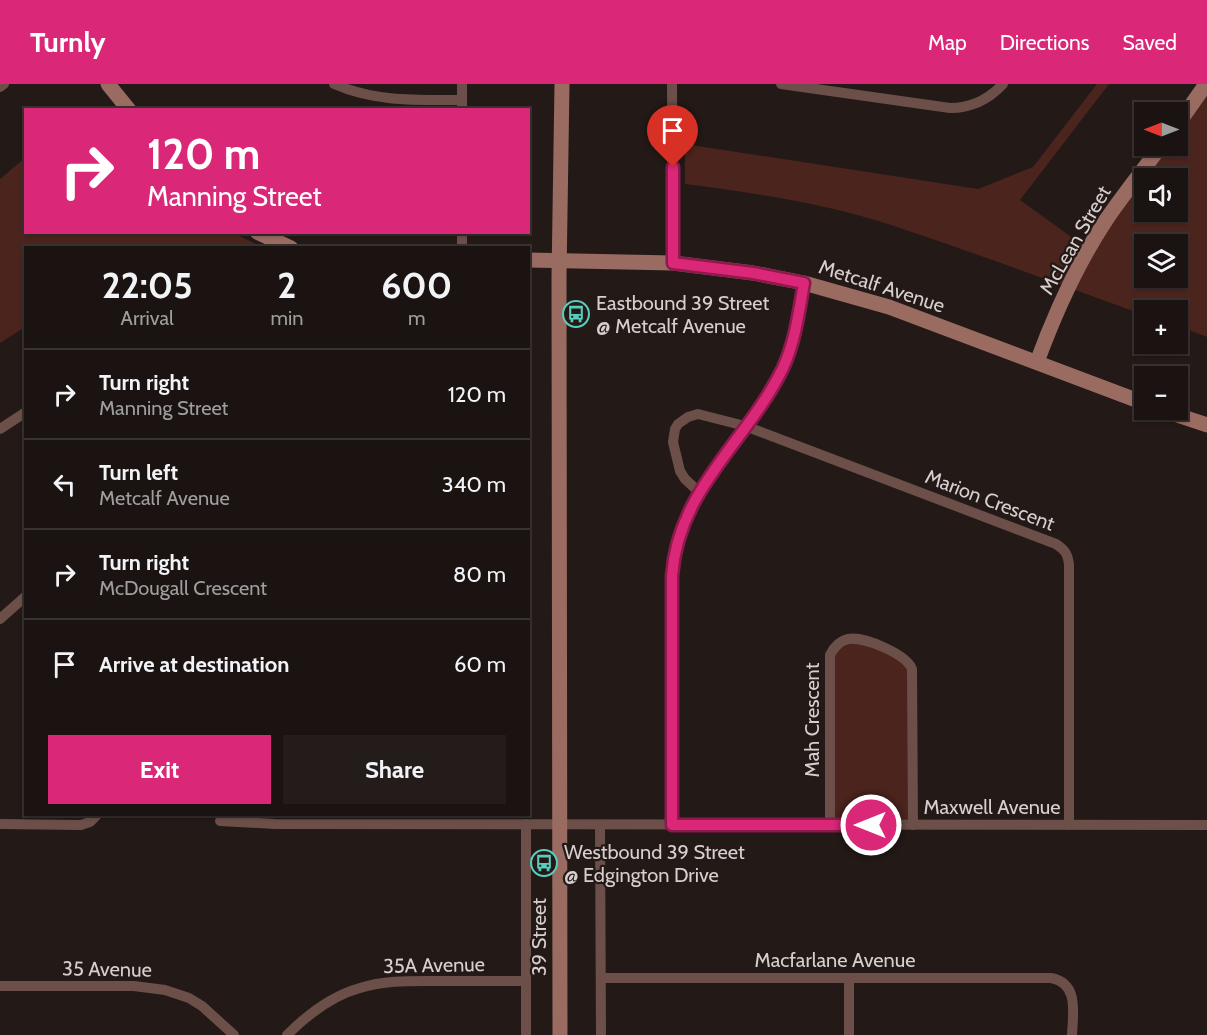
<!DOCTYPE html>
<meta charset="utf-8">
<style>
:root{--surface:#1a1311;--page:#231c1a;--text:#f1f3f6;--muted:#9f9e9f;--line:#383231;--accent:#db2777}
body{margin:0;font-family:Cabin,sans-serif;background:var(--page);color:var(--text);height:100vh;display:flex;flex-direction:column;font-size:22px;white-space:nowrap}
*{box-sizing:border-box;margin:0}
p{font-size:20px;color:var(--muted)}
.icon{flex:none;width:33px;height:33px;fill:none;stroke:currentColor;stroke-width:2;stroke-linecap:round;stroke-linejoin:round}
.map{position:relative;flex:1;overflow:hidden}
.drawer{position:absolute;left:24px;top:162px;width:506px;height:570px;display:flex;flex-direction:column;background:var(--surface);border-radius:0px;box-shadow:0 2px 4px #0004,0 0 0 2px var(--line)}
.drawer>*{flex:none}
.guide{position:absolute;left:24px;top:24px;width:506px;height:126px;border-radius:0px;box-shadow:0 2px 4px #0004,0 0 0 2px var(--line);background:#db2777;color:#fff;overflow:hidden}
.needle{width:39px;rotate:270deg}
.tools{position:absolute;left:1134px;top:18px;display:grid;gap:12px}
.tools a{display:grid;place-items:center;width:54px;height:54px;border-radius:0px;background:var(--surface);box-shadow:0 2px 4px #0004,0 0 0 2px var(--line);font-size:30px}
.pin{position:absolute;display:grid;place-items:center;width:51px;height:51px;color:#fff;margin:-62px -26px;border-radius:50% 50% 50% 0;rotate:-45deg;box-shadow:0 0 6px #0007}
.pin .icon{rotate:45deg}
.me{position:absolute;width:66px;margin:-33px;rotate:270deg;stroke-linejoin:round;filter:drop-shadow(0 0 4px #0008)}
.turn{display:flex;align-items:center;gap:21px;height:126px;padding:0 24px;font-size:27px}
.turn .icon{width:78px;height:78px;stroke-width:2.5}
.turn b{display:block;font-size:42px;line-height:51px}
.eta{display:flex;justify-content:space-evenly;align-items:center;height:102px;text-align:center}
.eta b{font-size:36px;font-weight:700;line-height:42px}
.primary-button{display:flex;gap:12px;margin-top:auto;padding:12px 24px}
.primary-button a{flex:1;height:69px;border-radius:0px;background:var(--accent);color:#fff;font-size:24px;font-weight:700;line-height:69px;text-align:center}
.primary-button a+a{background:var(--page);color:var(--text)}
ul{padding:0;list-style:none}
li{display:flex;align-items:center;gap:18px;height:90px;padding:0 24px;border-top:2px solid var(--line)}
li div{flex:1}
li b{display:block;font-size:22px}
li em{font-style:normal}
header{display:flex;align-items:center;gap:36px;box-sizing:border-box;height:84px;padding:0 30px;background:var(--accent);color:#fff}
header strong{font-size:28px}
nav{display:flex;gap:33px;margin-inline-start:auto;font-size:21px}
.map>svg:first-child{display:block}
.green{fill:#4b241d;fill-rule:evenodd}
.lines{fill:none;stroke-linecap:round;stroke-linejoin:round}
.street{stroke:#6c4f48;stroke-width:10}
.secondary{stroke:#996b61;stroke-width:15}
.route-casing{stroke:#8e194d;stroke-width:15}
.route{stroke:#db2777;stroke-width:10}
.labels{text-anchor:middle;stroke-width:4.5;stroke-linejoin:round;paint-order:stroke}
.street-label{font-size:20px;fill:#d6cfcd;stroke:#231917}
.poi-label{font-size:20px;fill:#d6cfcd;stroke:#231917;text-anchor:start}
</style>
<header>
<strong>Turnly</strong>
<nav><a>Map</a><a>Directions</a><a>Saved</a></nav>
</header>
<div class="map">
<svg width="1207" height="951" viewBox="0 0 1207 951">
<rect width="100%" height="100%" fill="#231917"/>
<g class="green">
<path d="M1097 0H1109L1020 116 1088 165 1161 62H1178V40L1207 0V253L1178 242V226H1144V231C1060 201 976 169 891 141 824 119 755 109 685 100V60L978 105 1033 83ZM1144 94H1178V128H1144ZM1144 160H1178V194H1144Z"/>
<polygon points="25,74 26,148 233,149 262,163 26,164 25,243 0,259 0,95"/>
<polygon points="853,555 909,579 913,741 830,741 830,571"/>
</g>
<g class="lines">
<g class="street">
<path d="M334 0C375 18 417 16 462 16"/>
<polyline points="672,0 673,179"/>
<path d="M781 0 950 24C972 24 989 15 1003 0"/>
<polyline points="0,3 4,0"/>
<polyline points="462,26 462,0"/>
<polyline points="462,148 462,164"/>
<polyline points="0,345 26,328"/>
<path d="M699 408 685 395 680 387 673 358 675 345 678 340 688 333 698 330 745 342 1056 460C1065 466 1068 470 1069 481V741"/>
<polyline points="0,535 26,512"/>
<polyline points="220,737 275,740 1207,741"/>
<polyline points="0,740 81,741 90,738 98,730"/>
<polyline points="600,741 601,951"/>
<path d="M672 741V492C679 403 746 358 783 284 795 257 799 228 804 199"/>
<path d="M830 741V571C834 563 839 557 848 555 864 552 906 570 912 585L913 741"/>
<path d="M601 894H1051C1079 899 1073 929 1072 951"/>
<polyline points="849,894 849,951"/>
<polyline points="0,902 134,902 165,906 189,914 202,922 234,951"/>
<path d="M287 951C308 930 331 912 360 904 385 896 412 897 438 897 467 897 496 897 526 897"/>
<polyline points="526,951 526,740"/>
</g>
<g class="secondary">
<polyline points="108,0 129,26"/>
<polyline points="1178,40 1206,0"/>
<polyline points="257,148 291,164"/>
<polyline points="528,176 673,179 753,189 804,199 889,223 1144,319"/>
<path d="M1037 278C1055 229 1077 180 1106 136 1123 111 1143 86 1161 62"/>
<polyline points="1162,326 1207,341"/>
<polyline points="560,951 559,193 562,0"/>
</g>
</g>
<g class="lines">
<defs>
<path id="route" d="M673 83V179L753 189 804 199C799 228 795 258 783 284 747 358 678 405 672 492V741H871"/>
</defs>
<use href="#route" class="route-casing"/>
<use href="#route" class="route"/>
</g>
<defs>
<symbol id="bus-ring" viewBox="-11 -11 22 22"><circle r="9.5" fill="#231917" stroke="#5acebd" stroke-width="1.5"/><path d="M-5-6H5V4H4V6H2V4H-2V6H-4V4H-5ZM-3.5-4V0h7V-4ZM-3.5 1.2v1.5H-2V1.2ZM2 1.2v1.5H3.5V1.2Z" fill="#5acebd"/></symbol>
</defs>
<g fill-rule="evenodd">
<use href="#bus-ring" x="561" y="215" width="30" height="30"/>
<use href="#bus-ring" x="529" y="764" width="30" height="30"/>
</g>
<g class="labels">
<g class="street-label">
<text transform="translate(1075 156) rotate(-60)" y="7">McLean Street</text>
<text transform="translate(882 202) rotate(18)" y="7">Metcalf Avenue</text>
<text transform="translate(990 416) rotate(21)" y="7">Marion Crescent</text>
<text transform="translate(812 636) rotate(-90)" y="7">Mah Crescent</text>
<text x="992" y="730">Maxwell Avenue</text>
<text transform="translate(539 853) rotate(-90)" y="7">39 Street</text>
<text x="835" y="883">Macfarlane Avenue</text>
<text transform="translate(434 881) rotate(-1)" y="7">35A Avenue</text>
<text transform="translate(107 885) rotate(1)" y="7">35 Avenue</text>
</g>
<g class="poi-label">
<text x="596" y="226">Eastbound 39 Street<tspan x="596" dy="23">@ Metcalf Avenue</tspan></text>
<text x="564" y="775">Westbound 39 Street<tspan x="564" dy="23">@ Edgington Drive</tspan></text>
</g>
</g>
</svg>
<div class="tools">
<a><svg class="needle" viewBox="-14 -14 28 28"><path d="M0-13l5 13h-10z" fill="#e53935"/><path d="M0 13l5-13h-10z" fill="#9f9e9f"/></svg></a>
<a><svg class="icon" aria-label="sound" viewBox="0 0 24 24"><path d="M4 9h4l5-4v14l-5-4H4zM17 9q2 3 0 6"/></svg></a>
<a><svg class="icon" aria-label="layers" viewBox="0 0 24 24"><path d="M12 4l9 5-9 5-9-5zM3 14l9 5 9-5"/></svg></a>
<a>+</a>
<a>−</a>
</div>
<div class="pin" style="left:673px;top:83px;background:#d93025"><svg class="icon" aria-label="arrive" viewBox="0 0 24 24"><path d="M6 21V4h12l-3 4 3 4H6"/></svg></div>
<svg class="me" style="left:871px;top:741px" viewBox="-20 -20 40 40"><circle r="17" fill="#db2777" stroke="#fff" stroke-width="3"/><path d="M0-11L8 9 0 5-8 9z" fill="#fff"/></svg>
<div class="guide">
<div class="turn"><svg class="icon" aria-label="right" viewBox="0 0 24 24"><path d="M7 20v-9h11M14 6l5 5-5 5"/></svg><div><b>120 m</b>Manning Street</div></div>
</div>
<section class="drawer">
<div class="eta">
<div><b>22:05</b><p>Arrival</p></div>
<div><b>2</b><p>min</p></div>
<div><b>600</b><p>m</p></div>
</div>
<ul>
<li><svg class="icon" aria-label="right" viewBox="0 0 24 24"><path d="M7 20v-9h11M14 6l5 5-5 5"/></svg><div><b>Turn right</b><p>Manning Street</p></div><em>120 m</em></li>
<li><svg class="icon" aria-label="left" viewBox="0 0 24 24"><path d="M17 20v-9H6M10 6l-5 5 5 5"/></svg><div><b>Turn left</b><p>Metcalf Avenue</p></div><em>340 m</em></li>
<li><svg class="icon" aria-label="right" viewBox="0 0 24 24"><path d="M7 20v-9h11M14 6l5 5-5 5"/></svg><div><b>Turn right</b><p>McDougall Crescent</p></div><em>80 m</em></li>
<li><svg class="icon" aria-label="arrive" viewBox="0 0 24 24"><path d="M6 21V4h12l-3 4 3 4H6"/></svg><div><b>Arrive at destination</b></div><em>60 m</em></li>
</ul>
<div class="primary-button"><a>Exit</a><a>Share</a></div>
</section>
</div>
